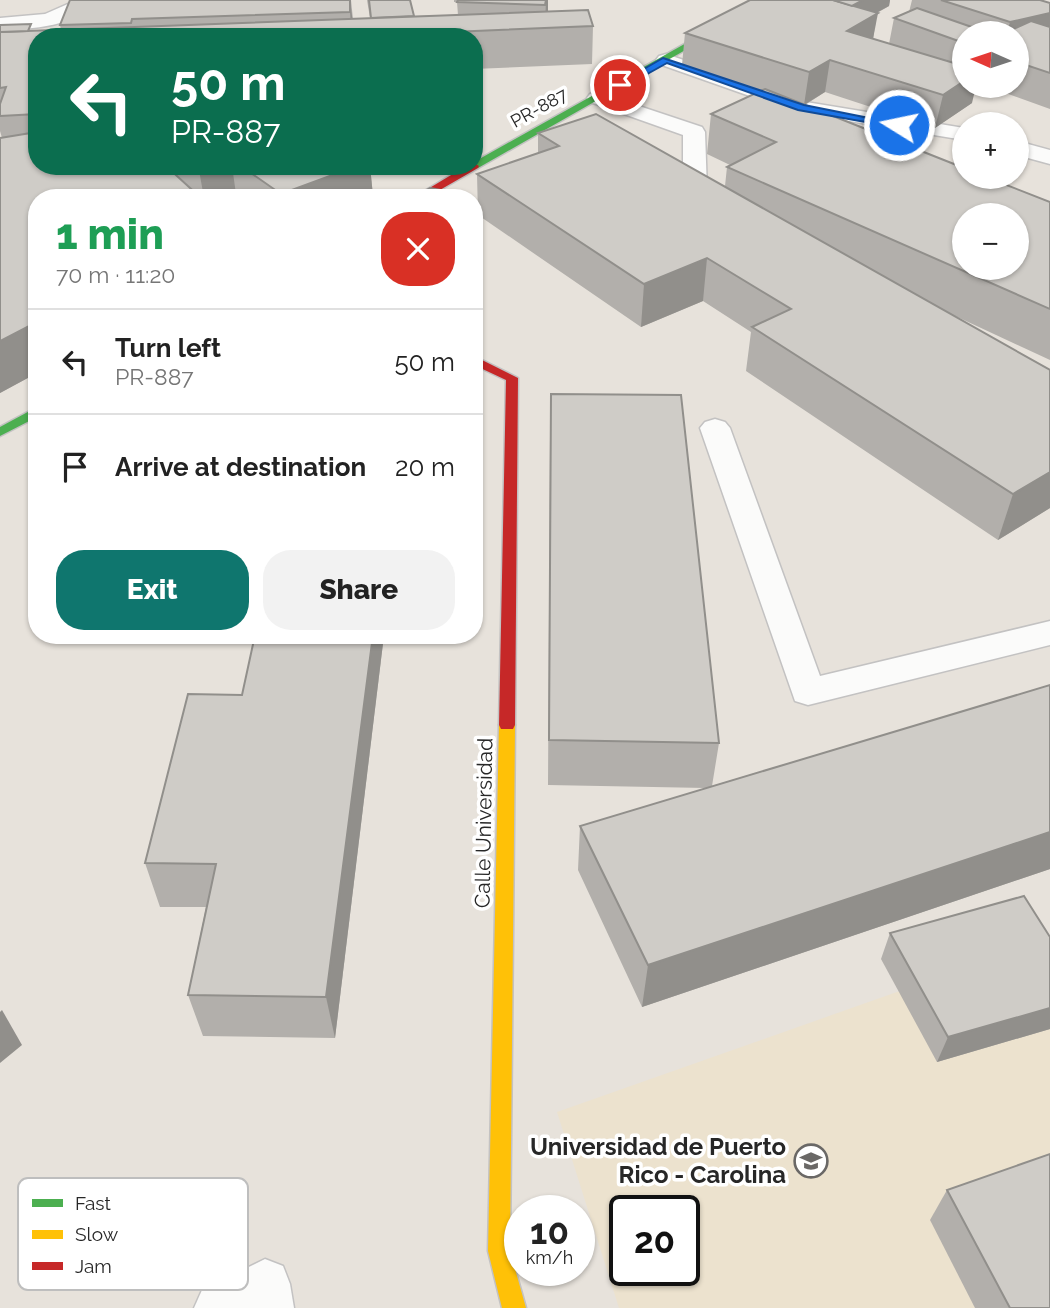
<!DOCTYPE html>
<meta charset="utf-8">
<style>
:root{--surface:#fff;--page:#f2f2f2;--text:#222;--muted:#767676;--line:#e0e0e0;--accent:#0f766e}
body{margin:0;font-family:Raleway,sans-serif;background:var(--page);color:var(--text);height:100vh;display:flex;flex-direction:column;font-size:26px;white-space:nowrap}
*{box-sizing:border-box;margin:0}
p{font-size:23px;color:var(--muted)}
.icon{flex:none;width:38px;height:38px;fill:none;stroke:currentColor;stroke-width:2;stroke-linecap:round;stroke-linejoin:round}
.map{position:relative;flex:1;overflow:hidden}
.panel{position:absolute;left:28px;top:189px;width:455px;height:455px;display:flex;flex-direction:column;background:var(--surface);border-radius:28px;box-shadow:0 2px 5px #0004}
.panel>*{flex:none}
.hud{position:absolute;left:28px;top:28px;width:455px;height:147px;border-radius:28px;box-shadow:0 2px 5px #0004;background:#0b6e4f;color:#fff;overflow:hidden}
.needle{width:46px;rotate:273deg}
.controls{position:absolute;left:952px;top:21px;display:grid;gap:14px}
.controls a{display:grid;place-items:center;width:77px;height:77px;border-radius:50%;background:var(--surface);box-shadow:0 2px 5px #0004;font-size:35px}
.speed{position:absolute;left:504px;top:1195px;display:flex;gap:14px;font-size:35px;font-weight:700;text-align:center}
.speed>*{display:grid;place-content:center;width:91px;height:91px;border-radius:50%;background:var(--surface);box-shadow:0 2px 5px #0004;line-height:1}
.speed small{font-size:18px;font-weight:400}
.speed .limit{border:4px solid #111;border-radius:10px;background:#fff;color:#111}
.pin{position:absolute;display:grid;place-items:center;width:60px;height:60px;color:#fff;margin:-30px;border:4px solid #fff;border-radius:50%;box-shadow:0 2px 7px #0007}
.me{position:absolute;width:77px;margin:-38px;rotate:280deg;stroke-linejoin:round;filter:drop-shadow(0 0 5px #0008)}
.turn{display:flex;align-items:center;gap:24px;height:147px;padding:0 28px;font-size:32px}
.turn .icon{width:91px;height:91px;stroke-width:2.5}
.turn b{display:block;font-size:49px;line-height:60px}
.round{display:grid;place-items:center;flex:none;width:74px;height:74px;border-radius:28px;background:var(--page)}
.head{display:flex;align-items:center;justify-content:space-between;height:119px;padding:0 28px}
h1{font-size:42px;font-weight:800;line-height:52px;color:#1e9e55}
.button{display:flex;gap:14px;margin-top:auto;padding:14px 28px}
.button a{flex:1;height:80px;border-radius:28px;background:var(--accent);color:#fff;font-size:28px;font-weight:800;line-height:80px;text-align:center}
.button a+a{background:var(--page);color:var(--text)}
ul{padding:0;list-style:none}
li{display:flex;align-items:center;gap:21px;height:105px;padding:0 28px;border-top:2px solid var(--line)}
li div{flex:1}
li b{display:block;font-size:26px}
li em{font-style:normal}
.map>svg:first-child{display:block}
.education{fill:#ece2ce;fill-rule:evenodd}
.lines{fill:none;stroke-linecap:round;stroke-linejoin:round}
.lane-casing{stroke:#c3c2c2;stroke-width:3}
.fast-casing{stroke:#c3c2c2;stroke-width:3}
.slow-casing{stroke:#c3c2c2;stroke-width:3}
.jam-casing{stroke:#c3c2c2;stroke-width:3}
.lane{fill:#fbfbfa;fill-rule:evenodd}
.fast{fill:#4caf50;fill-rule:evenodd}
.slow{fill:#ffc107;fill-rule:evenodd}
.jam{fill:#c62828;fill-rule:evenodd}
.wall{fill:#b2afab}
.shaded-wall{fill:#918f8b}
.building{fill:#cfccc7;stroke:#918f8b;stroke-width:2;fill-rule:evenodd}
.route{fill:#1a73e8;stroke:#114b97;stroke-width:2}
.labels{text-anchor:middle;stroke-width:7;stroke-linejoin:round;paint-order:stroke}
.far-street-label{font-size:18px;fill:#272727;stroke:#fff}
.street-label{font-size:21px;fill:#272727;stroke:#fff}
.near-poi-label{font-size:24px;font-weight:bold;fill:#272727;stroke:#fff;text-anchor:end}
.key{fill:#fff;stroke:#bebebe;stroke-width:2}
.key-label{font-size:19px;fill:#272727}
</style>
<div class="map">
<svg width="1050" height="1308" viewBox="0 0 1050 1308">
<rect width="100%" height="100%" fill="#e7e2db"/>
<path class="education" d="M1050 938V1308H619L557 1112ZM625 1211H684V1270H625Z"/>
<g class="lines">
<defs>
<g id="lane">
<path d="M77 0H99C78 27 31 29 0 30V18L45 14Z"/>
<polygon points="666,54 806,102 964,128 964,140 795,112 659,64 656,60 659,56"/>
<polygon points="597,92 702,127 705,132 707,191 726,209 722,214 706,214 683,193 683,135 590,102 587,98 590,94"/>
<polygon points="1017,141 1050,150 1050,164 1017,155"/>
<polygon points="715,419 725,422 730,428 820,676 1050,621 1050,645 808,705 795,701 700,428 705,422"/>
<polygon points="265,1259 283,1266 290,1284 294,1308 194,1308 202,1290"/>
</g>
<g id="fast">
<polygon points="763,0 773,0 478,168 469,166 474,166 474,162"/>
<polygon points="37,407 37,417 0,436 0,427"/>
</g>
<polygon id="slow" points="507,719 513,721 515,725 510,1251 526,1308 502,1308 488,1251 499,725 501,721"/>
<g id="jam">
<polygon points="474,163 479,166 478,168 426,198 413,198 466,166 474,166"/>
<polygon points="474,356 518,378 515,725 513,729 501,729 499,725 506,380 474,365"/>
</g>
</defs>
<use href="#lane" class="lane-casing"/>
<use href="#fast" class="fast-casing"/>
<use href="#slow" class="slow-casing"/>
<use href="#jam" class="jam-casing"/>
<use href="#lane" class="lane"/>
<use href="#fast" class="fast"/>
<use href="#slow" class="slow"/>
<use href="#jam" class="jam"/>
</g>
<g class="wall">
<polygon points="70,0 351,0 353,19 370,18 367,0 410,0 414,16 458,15 457,2 454,2 454,0 548,0 548,11 593,26 592,64 474,69 474,37 37,37 37,166 370,166 373,196 369,198 242,198 236,194 225,198 37,198 37,373 0,393 2,138 0,131 0,25 33,31 61,30 60,25"/>
<polygon points="750,0 890,0 889,6 877,13 873,39 889,44 894,18 909,12 912,0 1040,0 1050,3 1050,109 986,86 1017,86 1017,33 964,33 964,86 972,103 935,128 825,92 805,105 1050,202 1050,360 951,314 1050,370 1050,508 998,540 746,371 751,332 703,301 641,327 478,215 477,174 538,153 538,133 725,186 727,167 730,165 707,154 711,114 761,91 682,65 685,33"/>
<polygon points="550,439 719,743 712,786 1050,685 1050,869 642,1007 578,870 580,826 706,788 548,785"/>
<polygon points="255,635 384,635 335,1038 203,1036 188,995 206,907 160,907 145,863 242,695"/>
<polygon points="890,933 1050,937 1050,1029 937,1062 881,959"/>
<polygon points="947,1190 1050,1308 975,1308 930,1220"/>
</g>
<g class="shaded-wall">
<polygon points="350,0 353,24 352,37 350,12"/>
<polygon points="546,0 548,0 548,11 545,27"/>
<polygon points="863,0 890,0 889,6 837,34 841,12"/>
<polygon points="878,13 872,44 847,31"/>
<polygon points="1050,13 1050,34 1007,33 1010,22"/>
<polygon points="830,60 825,92 804,105 809,72"/>
<polygon points="964,81 964,86 976,86 972,103 935,128 943,95"/>
<polygon points="210,166 232,166 236,194 225,198 204,198 199,170"/>
<polygon points="357,166 370,166 373,196 369,198 282,198 281,194"/>
<polygon points="707,258 703,301 641,327 644,284"/>
<polygon points="37,322 37,373 0,393 0,341"/>
<polygon points="1050,472 1050,508 998,540 1013,494"/>
<polygon points="373,635 384,635 335,1038 326,997"/>
<polygon points="1050,832 1050,869 642,1007 648,965"/>
<polygon points="1050,1008 1050,1029 937,1062 948,1037"/>
<polygon points="2,1010 22,1045 0,1063 0,1012"/>
</g>
<g class="building">
<polygon points="70,0 350,0 350,12 132,19 131,23 60,25"/>
<polygon points="369,0 410,0 414,16 371,18"/>
<polygon points="458,0 546,0 545,5 457,2"/>
<polygon points="750,0 833,0 878,13 847,31 964,66 964,81 943,95 830,60 809,72 685,33"/>
<polygon points="833,0 863,0 852,6"/>
<polygon points="941,0 1040,0 1050,3 1050,13 1010,22"/>
<polygon points="917,8 989,33 964,33 964,43 894,18"/>
<polygon points="588,10 593,26 452,32 452,37 37,37 37,114 0,116 0,104 6,87 0,88 0,32"/>
<polygon points="1031,21 1050,27 1050,73 1017,62 1017,33 1005,33"/>
<polygon points="31,24 28,31 0,32 0,25"/>
<path d="M765 89 964 168V177H986L1050 202V309L727 167 776 142 711 114ZM964 215H1017V268H964Z"/>
<polygon points="596,114 1050,370 1050,472 1013,494 752,327 791,309 707,258 644,284 477,174 559,146 538,133"/>
<polygon points="37,132 37,166 166,166 201,198 37,198 37,322 0,341 0,138"/>
<polygon points="194,166 210,166 199,170"/>
<polygon points="241,166 357,166 281,194"/>
<polygon points="430,188 468,195 468,198 413,198"/>
<polygon points="551,394 681,395 719,743 549,740"/>
<polygon points="255,635 373,635 326,997 188,995 216,864 145,863 188,694 242,695"/>
<polygon points="1050,685 1050,832 648,965 580,826"/>
<polygon points="1024,896 1050,937 1050,1008 948,1037 890,933"/>
<polygon points="1050,1154 1050,1308 1010,1308 947,1190"/>
</g>
<polygon class="route" points="663,58 804,105 904,125 899,128 798,110 667,63 624,87 616,85"/>
<defs>
<symbol id="university-ring" viewBox="-11 -11 22 22"><circle r="9.5" fill="#fff" stroke="#6a6866" stroke-width="1.5"/><path d="M0-5L7-2L0 1L-7-2ZM-4 1L0 2.5L4 1V4Q0 6-4 4Z" fill="#6a6866"/></symbol>
</defs>
<g fill-rule="evenodd">
<use href="#university-ring" x="792" y="1142" width="38" height="38"/>
</g>
<g class="labels">
<g class="far-street-label">
<text transform="translate(539 108) rotate(-29)" y="6">PR-887</text>
</g>
<g class="street-label">
<text transform="translate(484 823) rotate(-89)" y="7">Calle Universidad</text>
</g>
<g class="near-poi-label">
<text x="786" y="1155">Universidad de Puerto<tspan x="786" dy="28">Rico - Carolina</tspan></text>
</g>
</g>
<rect x="18" y="1178" width="230" height="112" rx="10" class="key"/>
<rect x="32" y="1199" width="31" height="8" fill="#4caf50"/>
<rect x="32" y="1230" width="31" height="9" fill="#ffc107"/>
<rect x="32" y="1262" width="31" height="8" fill="#c62828"/>
<g class="key-label">
<text x="75" y="1210">Fast</text>
<text x="75" y="1241">Slow</text>
<text x="75" y="1273">Jam</text>
</g>
</svg>
<div class="controls">
<a><svg class="needle" viewBox="-14 -14 28 28"><path d="M0-13l5 13h-10z" fill="#e53935"/><path d="M0 13l5-13h-10z" fill="#767676"/></svg></a>
<a>+</a>
<a>−</a>
</div>
<div class="speed"><div>10<small>km/h</small></div><div class="limit">20</div></div>
<div class="pin" style="left:620px;top:85px;background:#d93025"><svg class="icon" aria-label="arrive" viewBox="0 0 24 24"><path d="M6 21V4h12l-3 4 3 4H6"/></svg></div>
<svg class="me" style="left:899px;top:125px" viewBox="-20 -20 40 40"><circle r="17" fill="#1a73e8" stroke="#fff" stroke-width="3"/><path d="M0-11L8 9 0 5-8 9z" fill="#fff"/></svg>
<div class="hud">
<div class="turn"><svg class="icon" aria-label="left" viewBox="0 0 24 24"><path d="M17 20v-9H6M10 6l-5 5 5 5"/></svg><div><b>50 m</b>PR-887</div></div>
</div>
<section class="panel">
<div class="head"><div><h1>1 min</h1><p>70 m · 11:20</p></div><a class="round" style="background:#d93025;color:#fff"><svg class="icon" aria-label="close" viewBox="0 0 24 24"><path d="M6 6l12 12M18 6L6 18"/></svg></a></div>
<ul>
<li><svg class="icon" aria-label="left" viewBox="0 0 24 24"><path d="M17 20v-9H6M10 6l-5 5 5 5"/></svg><div><b>Turn left</b><p>PR-887</p></div><em>50 m</em></li>
<li><svg class="icon" aria-label="arrive" viewBox="0 0 24 24"><path d="M6 21V4h12l-3 4 3 4H6"/></svg><div><b>Arrive at destination</b></div><em>20 m</em></li>
</ul>
<div class="button"><a>Exit</a><a>Share</a></div>
</section>
</div>
